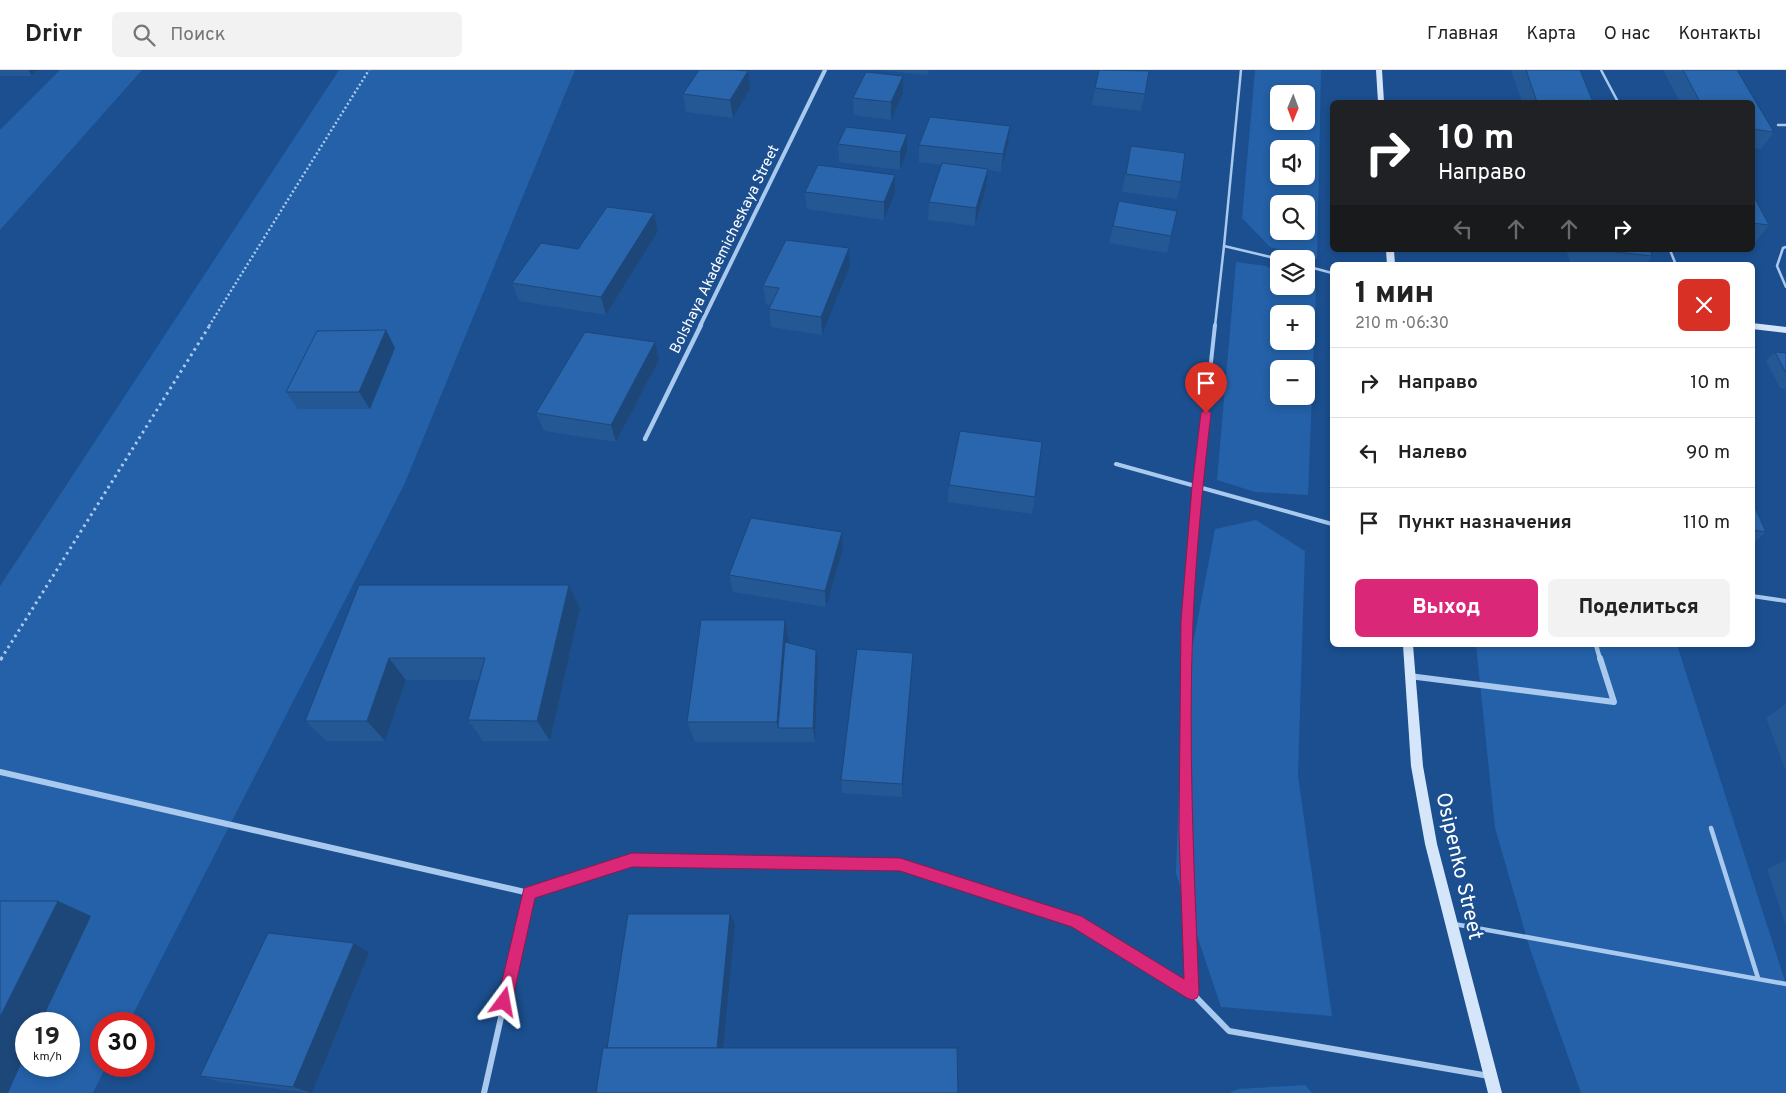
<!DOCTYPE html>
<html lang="ru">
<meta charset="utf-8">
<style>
:root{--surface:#fff;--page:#f2f2f2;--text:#222;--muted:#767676;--line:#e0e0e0;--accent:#db2777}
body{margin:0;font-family:Overpass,sans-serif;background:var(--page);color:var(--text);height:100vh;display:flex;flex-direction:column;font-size:19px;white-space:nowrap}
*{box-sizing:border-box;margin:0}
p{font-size:16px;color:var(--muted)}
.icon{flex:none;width:28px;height:28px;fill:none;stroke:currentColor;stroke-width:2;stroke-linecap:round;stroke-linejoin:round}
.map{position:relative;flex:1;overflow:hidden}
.panel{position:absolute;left:1330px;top:192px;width:425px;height:385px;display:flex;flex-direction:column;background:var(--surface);border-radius:8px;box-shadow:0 2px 8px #0003}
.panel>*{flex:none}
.guide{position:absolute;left:1330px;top:30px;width:425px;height:152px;border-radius:8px;box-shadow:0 2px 8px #0003;background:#202124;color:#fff;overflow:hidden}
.needle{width:32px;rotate:181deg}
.fabs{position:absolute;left:1270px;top:15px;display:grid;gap:10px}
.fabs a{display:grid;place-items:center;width:45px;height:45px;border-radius:8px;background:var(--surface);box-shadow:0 2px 8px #0003;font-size:25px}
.speed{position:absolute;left:15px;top:942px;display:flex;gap:10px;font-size:25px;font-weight:700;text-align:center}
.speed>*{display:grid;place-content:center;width:65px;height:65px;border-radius:50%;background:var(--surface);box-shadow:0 2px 8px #0003;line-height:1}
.speed small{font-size:12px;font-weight:400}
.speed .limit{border:8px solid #d22;background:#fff;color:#111}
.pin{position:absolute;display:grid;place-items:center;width:42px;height:42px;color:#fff;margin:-51px -21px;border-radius:50% 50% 50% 0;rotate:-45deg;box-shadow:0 0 5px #0007}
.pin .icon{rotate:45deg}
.me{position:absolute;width:55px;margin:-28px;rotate:13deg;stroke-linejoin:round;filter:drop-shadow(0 0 4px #0008)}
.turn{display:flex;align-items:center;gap:18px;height:105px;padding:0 25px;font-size:22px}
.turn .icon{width:65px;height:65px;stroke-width:2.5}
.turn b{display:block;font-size:35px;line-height:42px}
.lanes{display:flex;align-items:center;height:48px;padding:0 25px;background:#0003;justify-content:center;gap:25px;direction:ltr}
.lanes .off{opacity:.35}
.round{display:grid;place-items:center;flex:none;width:52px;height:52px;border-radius:8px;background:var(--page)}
.summary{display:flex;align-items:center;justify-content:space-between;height:85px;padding:0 25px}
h1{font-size:30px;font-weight:800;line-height:38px}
.action{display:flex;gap:10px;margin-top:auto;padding:10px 25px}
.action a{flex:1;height:58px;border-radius:8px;background:var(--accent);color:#fff;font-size:20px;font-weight:800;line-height:58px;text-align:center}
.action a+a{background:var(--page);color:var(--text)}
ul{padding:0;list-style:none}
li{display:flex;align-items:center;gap:15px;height:70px;padding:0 25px;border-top:1px solid var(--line)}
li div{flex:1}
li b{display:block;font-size:19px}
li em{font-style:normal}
header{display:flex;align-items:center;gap:30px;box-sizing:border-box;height:70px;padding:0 25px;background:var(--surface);border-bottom:1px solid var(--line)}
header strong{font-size:24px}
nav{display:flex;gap:28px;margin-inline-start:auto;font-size:18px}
.search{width:350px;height:45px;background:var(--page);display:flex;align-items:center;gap:12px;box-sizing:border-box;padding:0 18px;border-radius:8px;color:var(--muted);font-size:19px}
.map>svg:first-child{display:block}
.green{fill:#2461a8;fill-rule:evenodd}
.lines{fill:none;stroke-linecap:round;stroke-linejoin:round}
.path-far2{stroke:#a9c9ee;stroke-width:2.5;stroke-dasharray:2 2.5;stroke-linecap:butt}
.path-far1{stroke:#a9c9ee;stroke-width:3;stroke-dasharray:2.5 4;stroke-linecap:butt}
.path{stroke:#a9c9ee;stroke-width:4;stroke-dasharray:3 4.5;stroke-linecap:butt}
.lane-far2{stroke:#a9c9ee;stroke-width:2.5}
.lane-far1{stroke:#a9c9ee;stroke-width:4}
.lane{stroke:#a9c9ee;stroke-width:4.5}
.street-far2{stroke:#a9c9ee;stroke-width:4}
.street-far1{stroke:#a9c9ee;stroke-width:4.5}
.street{stroke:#a9c9ee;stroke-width:6}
.secondary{fill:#d6e6fa;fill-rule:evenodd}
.wall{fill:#245895}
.shaded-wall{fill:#1d4779}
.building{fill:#2a66ad;stroke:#1d4779}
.route{fill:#db2777;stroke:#8e194d}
.labels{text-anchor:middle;stroke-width:5;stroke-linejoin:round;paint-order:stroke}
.far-street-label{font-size:15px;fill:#fff;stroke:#1b4f8f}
.near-street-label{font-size:21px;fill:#fff;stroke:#1b4f8f}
</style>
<header>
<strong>Drivr</strong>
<div class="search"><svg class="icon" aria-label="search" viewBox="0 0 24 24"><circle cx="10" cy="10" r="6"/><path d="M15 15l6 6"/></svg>Поиск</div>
<nav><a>Главная</a><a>Карта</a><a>О нас</a><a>Контакты</a></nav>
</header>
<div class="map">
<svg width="1786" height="1023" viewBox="0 0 1786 1023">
<rect width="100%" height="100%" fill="#1b4f8f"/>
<g class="green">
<polygon points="60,0 142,0 0,160 0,60"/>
<path d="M339 0H575L404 415 128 954H101V996H106L93 1023H0V516ZM26 954H69V996H26Z"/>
<path d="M1255 0H1321L1317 189 1270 177 1242 148ZM1279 24H1306V51H1279ZM1279 79H1306V106H1279ZM1279 134H1306V161H1279Z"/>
<path d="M1236 192 1266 196 1279 202V216H1306L1316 221 1308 425 1255 422 1217 410ZM1279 244H1306V271H1279ZM1279 299H1306V326H1279Z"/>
<polygon points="1256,450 1305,481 1298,706 1332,946 1221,937 1176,803 1182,631 1215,459"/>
<polygon points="1476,575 1677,575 1786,914 1786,1023 1581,1023 1530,879 1495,758"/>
<polygon points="1305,1015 1312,1023 1229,1023 1238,1019"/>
</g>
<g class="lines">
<polyline class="path-far2" points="209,256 369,0"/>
<polyline class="path-far1" points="1,589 210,255"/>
<polyline class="path" points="0,590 1,588"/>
<g class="lane-far2">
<polyline points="1241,0 1224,176 1279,189"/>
<polyline points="1601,0 1618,32"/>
<polyline points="1778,55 1786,55"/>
<polyline points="1786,177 1783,178 1777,196 1786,217"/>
<polyline points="1670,180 1676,195"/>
<polyline points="1306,196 1332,203"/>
<polyline points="1215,256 1224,176"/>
</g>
<g class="lane-far1">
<polyline points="1116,394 1332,454"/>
<polyline points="1752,526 1786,531"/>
<polyline points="1186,589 1193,458 1215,255"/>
</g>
<g class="lane">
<polyline points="1186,588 1186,737 1192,922"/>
<polyline points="1711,758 1758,908"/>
<polyline points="1454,854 1786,914"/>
</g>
<polyline class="street-far2" points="700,256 825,0"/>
<g class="street-far1">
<polyline points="645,369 701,255"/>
<polyline points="1596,575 1600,589"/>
</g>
<g class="street">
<polyline points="1409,606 1614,632 1600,588"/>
<polyline points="0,702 529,823"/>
<polyline points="484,1023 529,823 632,790 900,795 1076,851 1192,923 1229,961 1489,1006"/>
</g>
<g class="secondary">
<polygon points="1376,0 1382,0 1384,32 1378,32"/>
<polygon points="1386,180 1394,180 1395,195 1387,195"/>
<polygon points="1752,253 1786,257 1786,263 1752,259"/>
<polygon points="1403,575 1413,575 1423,696 1437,774 1502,1023 1488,1023 1425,774 1411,696"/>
</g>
</g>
<g class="wall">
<polygon points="0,0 37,0 32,6 0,6"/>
<polygon points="880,0 929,0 927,5"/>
<polygon points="1511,0 1580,0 1593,32 1522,32"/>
<polygon points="1663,0 1737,0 1774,62 1761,79 1752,78 1752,32 1680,32"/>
<polygon points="1095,18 1145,24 1141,41 1092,35"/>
<polygon points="750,19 733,48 686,42 683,24"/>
<polygon points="903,23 891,50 854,45 853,28"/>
<polygon points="1010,56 1008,73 1001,102 988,100 986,117 975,156 928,150 929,132 942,95 919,92 919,75"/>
<polygon points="838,74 907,82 900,100 839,92"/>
<polygon points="1131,76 1181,112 1177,129 1122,122"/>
<polygon points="895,105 895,123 884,150 807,139 805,122"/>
<polygon points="1752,123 1769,155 1755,173 1752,173"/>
<polygon points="654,143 658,161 606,245 519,231 512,213"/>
<polygon points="1113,156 1171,166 1167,183 1109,173"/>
<polygon points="849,178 850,196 822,265 771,257 769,239 771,235 766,234 763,216"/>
<polygon points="1566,180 1650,180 1652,186 1646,195 1571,195"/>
<polygon points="386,260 395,278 370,339 298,339 286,322"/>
<polygon points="1775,282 1786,283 1786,319 1780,318 1766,291"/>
<polygon points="659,290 616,372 544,361 536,343"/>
<polygon points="949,415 1035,427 1032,444 948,432"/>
<polygon points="1752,431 1766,462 1752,474"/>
<polygon points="842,462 843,479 826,537 733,522 729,505"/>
<polygon points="359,515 569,515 580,538 550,671 483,671 468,650 479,610 406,610 385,671 326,671 305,651"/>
<polygon points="788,573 818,595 815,672 695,672 687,652"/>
<polygon points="913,583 912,598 902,727 842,723 841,710"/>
<polygon points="1786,634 1786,701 1766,648"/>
<polygon points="1786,790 1786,856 1767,799"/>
<polygon points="369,883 312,1023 221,1012 200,1006"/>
</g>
<g class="shaded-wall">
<polygon points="28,0 37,0 32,6"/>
<polygon points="748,1 750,19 733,48 730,30"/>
<polygon points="903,6 903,23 891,50 891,32"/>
<polygon points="1010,56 1008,73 1001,102 1003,84"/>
<polygon points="907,64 907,82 900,100 900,82"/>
<polygon points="988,99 986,117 975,156 976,138"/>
<polygon points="895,105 895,123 884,150 884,132"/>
<polygon points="654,143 658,161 606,245 601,227"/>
<polygon points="849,178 850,196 822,265 821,247"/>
<polygon points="386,260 395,278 370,339 359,322"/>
<polygon points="655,272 659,290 616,372 611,355"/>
<polygon points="842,462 843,479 826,537 825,521"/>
<polygon points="569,515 580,538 550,671 537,651"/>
<polygon points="785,550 789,572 782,658 778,658 777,652"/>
<polygon points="816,580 818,595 815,672 813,658"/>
<polygon points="913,583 912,598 902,727 902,714"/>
<polygon points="389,588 406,610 385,671 367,651"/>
<polygon points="58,831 91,846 40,954 26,954 26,983 8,1023 0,1023 0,947"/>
<polygon points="730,844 735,854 722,989 717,982"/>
<polygon points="354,873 369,883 312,1023 293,1017"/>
</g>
<g class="building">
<polygon points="699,0 735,0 748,1 730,30 683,24"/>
<polygon points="1099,0 1149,1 1145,24 1095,18"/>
<polygon points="1526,0 1580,0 1593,32 1537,32"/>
<polygon points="1683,0 1737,0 1774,62 1752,59 1752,32 1700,32"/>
<polygon points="866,2 903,6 891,32 853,28"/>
<polygon points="930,47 1010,56 1003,84 919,75"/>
<polygon points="846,57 907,64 900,82 838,74"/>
<polygon points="1131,76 1185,83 1181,112 1126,104"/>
<polygon points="942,93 988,99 976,138 929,132"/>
<polygon points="818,95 895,105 884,132 805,122"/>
<polygon points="1752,123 1769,155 1752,153"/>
<polygon points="1119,131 1177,141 1171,166 1113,156"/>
<polygon points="607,137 654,143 601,227 512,213 541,173 578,179"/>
<polygon points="786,170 849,178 821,247 769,239 779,218 763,216"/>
<polygon points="1599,180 1650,180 1652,186"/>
<polygon points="386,260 359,322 286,322 317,261"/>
<polygon points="585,262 655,272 611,355 536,343"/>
<polygon points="1775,282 1786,283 1786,303"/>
<polygon points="960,361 1042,372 1035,427 949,415"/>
<polygon points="1752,431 1766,462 1752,460"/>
<polygon points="751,448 842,462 825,521 729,505"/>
<polygon points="359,515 569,515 537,651 468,650 485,588 389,588 367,651 305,651"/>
<polygon points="701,550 785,550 777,652 687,652"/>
<polygon points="785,572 816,580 813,658 778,658"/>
<polygon points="857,579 913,583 902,714 841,710"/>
<polygon points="0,831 58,831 0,947"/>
<polygon points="628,844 730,844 717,978 607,978"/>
<polygon points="268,863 354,873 293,1017 200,1006"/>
<polygon points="603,978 957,978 958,1023 596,1023"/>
</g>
<path class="route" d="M1206 339 1211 343C1203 412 1196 481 1193 551 1188 674 1194 799 1199 923L1197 928 1192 930 1187 928 1072 857 900 801 632 797 535 828 512 932 510 938 504 940 499 938 497 932 524 818 632 783 900 788 1081 846 1184 909 1179 762 1181 551 1192 417 1201 343Z"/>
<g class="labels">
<g class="far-street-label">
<text transform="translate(724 179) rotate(-64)" y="5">Bolshaya Akademicheskaya Street</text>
</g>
<g class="near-street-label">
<text transform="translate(1460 796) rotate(77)" y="7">Osipenko Street</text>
</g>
</g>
</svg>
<div class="fabs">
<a><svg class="needle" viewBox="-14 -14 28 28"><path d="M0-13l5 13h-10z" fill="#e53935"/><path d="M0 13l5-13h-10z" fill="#767676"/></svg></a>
<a><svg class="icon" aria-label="sound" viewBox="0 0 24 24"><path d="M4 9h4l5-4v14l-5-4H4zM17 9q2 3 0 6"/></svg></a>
<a><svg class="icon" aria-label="search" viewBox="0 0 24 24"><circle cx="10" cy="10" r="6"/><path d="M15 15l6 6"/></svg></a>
<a><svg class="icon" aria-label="layers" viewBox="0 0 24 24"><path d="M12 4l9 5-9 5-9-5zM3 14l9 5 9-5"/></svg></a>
<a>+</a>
<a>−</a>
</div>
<div class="speed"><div>19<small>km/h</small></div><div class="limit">30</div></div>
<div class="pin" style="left:1206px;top:343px;background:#d93025"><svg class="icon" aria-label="arrive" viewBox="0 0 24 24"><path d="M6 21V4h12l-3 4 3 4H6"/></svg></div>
<svg class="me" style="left:504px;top:932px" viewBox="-20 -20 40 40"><path d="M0-17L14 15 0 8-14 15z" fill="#db2777" stroke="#fff" stroke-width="4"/></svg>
<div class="guide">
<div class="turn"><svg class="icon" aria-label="right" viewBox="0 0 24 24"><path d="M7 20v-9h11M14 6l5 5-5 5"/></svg><div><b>10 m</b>Направо</div></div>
<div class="lanes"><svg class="icon off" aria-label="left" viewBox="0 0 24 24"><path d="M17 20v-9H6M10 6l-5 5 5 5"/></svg><svg class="icon off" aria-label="ahead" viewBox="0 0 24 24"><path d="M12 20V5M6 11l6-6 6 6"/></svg><svg class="icon off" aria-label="ahead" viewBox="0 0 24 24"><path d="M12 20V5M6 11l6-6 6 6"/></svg><svg class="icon" aria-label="right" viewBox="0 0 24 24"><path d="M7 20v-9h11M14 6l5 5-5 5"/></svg></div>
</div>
<section class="panel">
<div class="summary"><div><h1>1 мин</h1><p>210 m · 06:30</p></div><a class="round" style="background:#d93025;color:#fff"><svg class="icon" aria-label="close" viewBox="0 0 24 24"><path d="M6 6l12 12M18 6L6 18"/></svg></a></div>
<ul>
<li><svg class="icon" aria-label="right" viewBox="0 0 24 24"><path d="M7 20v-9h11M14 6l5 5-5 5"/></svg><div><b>Направо</b></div><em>10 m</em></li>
<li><svg class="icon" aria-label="left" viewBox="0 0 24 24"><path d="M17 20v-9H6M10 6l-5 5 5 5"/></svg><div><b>Налево</b></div><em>90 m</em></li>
<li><svg class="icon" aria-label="arrive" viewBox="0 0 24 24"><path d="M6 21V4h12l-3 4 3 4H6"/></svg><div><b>Пункт назначения</b></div><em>110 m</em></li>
</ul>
<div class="action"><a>Выход</a><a>Поделиться</a></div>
</section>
</div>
